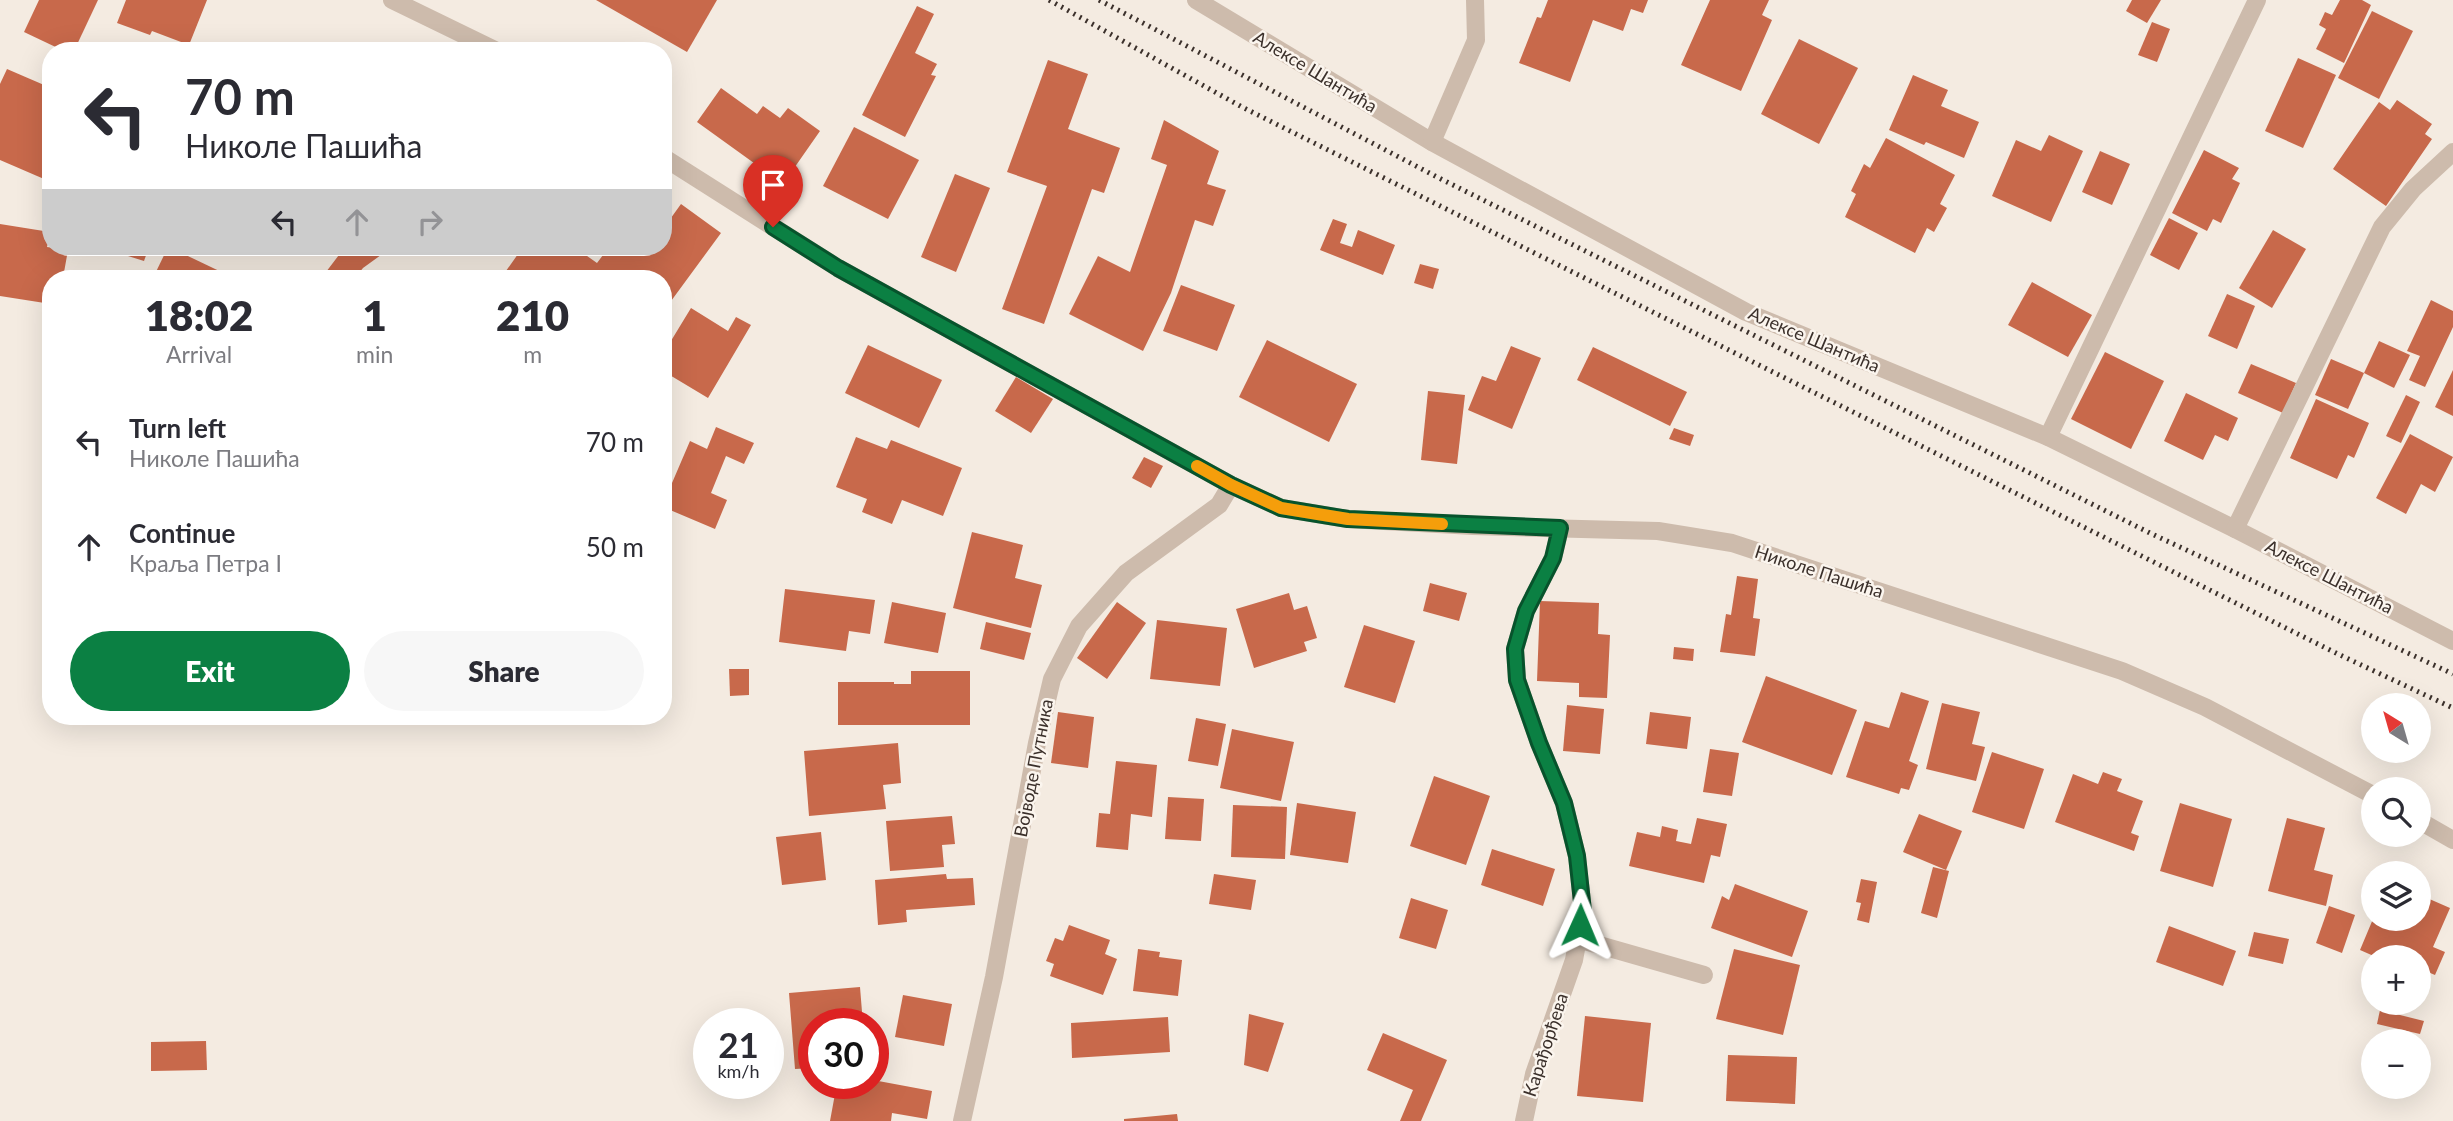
<!DOCTYPE html>
<meta charset="utf-8">
<style>
:root{--surface:#fff;--page:#f7f7f7;--text:#2b2b33;--muted:#7c7c81;--accent:#0b8043}
body{margin:0;font-family:Lato,sans-serif;background:var(--page);color:var(--text);height:100vh;display:flex;flex-direction:column;font-size:26px;white-space:nowrap}
*{box-sizing:border-box;margin:0}
p{font-size:23px;color:var(--muted)}
.icon{flex:none;width:38px;height:38px;fill:none;stroke:currentColor;stroke-width:2;stroke-linecap:round;stroke-linejoin:round}
.map{position:relative;flex:1;overflow:hidden}
.panel{position:absolute;left:42px;top:270px;width:630px;height:455px;display:flex;flex-direction:column;background:var(--surface);border-radius:28px;box-shadow:0 7px 28px #0002}
.panel>*{flex:none}
.guide{position:absolute;left:42px;top:42px;width:630px;height:214px;border-radius:28px;box-shadow:0 7px 28px #0002;background:#fff;color:var(--text);overflow:hidden}
.needle{width:46px;rotate:323deg}
.tools{position:absolute;left:2361px;top:693px;display:grid;gap:14px}
.tools a{display:grid;place-items:center;width:70px;height:70px;border-radius:50%;background:var(--surface);box-shadow:0 7px 28px #0002;font-size:35px}
.speed{position:absolute;left:693px;top:1008px;display:flex;gap:14px;font-size:35px;font-weight:700;text-align:center}
.speed>*{display:grid;place-content:center;width:91px;height:91px;border-radius:50%;background:var(--surface);box-shadow:0 7px 28px #0002;line-height:1}
.speed small{font-size:18px;font-weight:400}
.speed .limit{border:10px solid #d22;background:#fff;color:#111}
.pin{position:absolute;display:grid;place-items:center;width:60px;height:60px;color:#fff;margin:-72px -30px;border-radius:50% 50% 50% 0;rotate:-45deg;box-shadow:0 0 7px #0007}
.pin .icon{rotate:45deg}
.me{position:absolute;width:77px;margin:-38px;rotate:1deg;stroke-linejoin:round;filter:drop-shadow(0 0 5px #0008)}
.turn{display:flex;align-items:center;gap:24px;height:147px;padding:0 28px;font-size:32px}
.turn .icon{width:91px;height:91px;stroke-width:2.5}
.turn b{display:block;font-size:49px;line-height:60px}
.lanes{display:flex;align-items:center;height:66px;padding:0 28px;background:#0003;justify-content:center;gap:35px;direction:ltr}
.lanes .off{opacity:.35}
.eta{display:flex;justify-content:space-evenly;align-items:center;height:119px;text-align:center}
.eta b{font-size:42px;font-weight:800;line-height:49px}
.primary-button{display:flex;gap:14px;margin-top:auto;padding:14px 28px}
.primary-button a{flex:1;height:80px;border-radius:42px;background:var(--accent);color:#fff;font-size:28px;font-weight:800;line-height:80px;text-align:center}
.primary-button a+a{background:var(--page);color:var(--text)}
ul{padding:0;list-style:none}
li{display:flex;align-items:center;gap:21px;height:105px;padding:0 28px}
li div{flex:1}
li b{display:block;font-size:26px}
li em{font-style:normal}
.map>svg:first-child{display:block}
.building{fill:#c8694b}
.lines{fill:none;stroke-linecap:round;stroke-linejoin:round}
.lane{stroke:#cdbbac;stroke-width:18}
.street{stroke:#cdbbac;stroke-width:18}
.rail{stroke:#3b302b;stroke-width:5;stroke-dasharray:2 5;stroke-linecap:butt}
.route-casing{stroke:#07532c;stroke-width:18}
.route{stroke:#0b8043;stroke-width:12}
.slow{stroke:#f59e0b;stroke-width:12}
.labels{text-anchor:middle;stroke-width:5;stroke-linejoin:round;paint-order:stroke}
.street-label{font-size:18px;fill:#3b302b;stroke:#fbf5ee}
</style>
<div class="map">
<svg width="2453" height="1121" viewBox="0 0 2453 1121">
<rect width="100%" height="100%" fill="#f4ebe1"/>
<g class="building">
<polygon points="39,0 98,0 74,51 64,51 24,32"/>
<polygon points="126,0 207,0 189,45 152,31 150,35 117,23"/>
<polygon points="596,0 717,0 687,52"/>
<polygon points="1548,0 1648,0 1643,13 1631,9 1623,31 1593,20 1570,82 1519,63 1537,17 1541,18"/>
<polygon points="1710,0 1769,0 1762,15 1772,20 1741,91 1681,65"/>
<polygon points="2132,0 2161,0 2147,23 2126,11"/>
<polygon points="2340,0 2362,0 2371,5 2344,63 2316,49 2326,29 2319,25 2325,12 2332,15"/>
<polygon points="917,6 934,14 915,53 937,64 931,75 936,76 905,137 862,115"/>
<polygon points="2372,11 2413,31 2379,99 2338,78"/>
<polygon points="2152,22 2170,29 2157,62 2138,55"/>
<polygon points="1799,39 1858,68 1819,144 1761,114"/>
<polygon points="2298,58 2336,75 2303,148 2265,131"/>
<polygon points="1048,60 1088,74 1068,129 1120,148 1104,193 1092,189 1044,324 1002,309 1047,186 1007,172"/>
<polygon points="7,69 51,88 51,182 0,160 0,84"/>
<polygon points="1913,75 1948,90 1941,106 1979,122 1964,158 1926,142 1924,145 1889,130"/>
<polygon points="721,88 757,114 763,106 780,118 788,108 820,131 783,184 697,122"/>
<polygon points="2397,100 2432,124 2425,134 2432,139 2386,206 2333,169 2379,102 2390,110"/>
<polygon points="1164,120 1219,151 1207,184 1226,190 1213,226 1195,220 1171,293 1143,351 1069,314 1098,256 1130,272 1167,165 1151,159"/>
<polygon points="854,127 919,160 888,219 823,186"/>
<polygon points="2049,135 2083,151 2051,222 1992,196 2016,140 2041,151"/>
<polygon points="1886,138 1955,175 1940,204 1947,208 1934,232 1927,228 1915,253 1845,217 1856,194 1851,191 1864,164 1870,168"/>
<polygon points="2204,150 2239,168 2232,179 2240,183 2221,223 2213,219 2207,231 2172,213"/>
<polygon points="2100,151 2130,164 2112,205 2082,192"/>
<polygon points="955,174 990,188 956,272 921,257"/>
<polygon points="681,204 721,233 663,312 663,278 501,278 523,247 583,247 580,251 597,263 609,247 645,247 649,249 650,247 663,247 663,229"/>
<polygon points="2169,218 2198,233 2179,270 2150,255"/>
<polygon points="1333,219 1347,224 1340,243 1352,247 1358,230 1395,245 1383,275 1320,250"/>
<polygon points="0,224 50,232 47,247 68,250 63,278 51,278 51,304 0,296"/>
<polygon points="2273,230 2306,249 2272,308 2239,288"/>
<polygon points="113,247 149,247 144,261 112,251"/>
<polygon points="168,247 169,247 234,278 153,278"/>
<polygon points="345,247 392,247 363,268 355,278 333,278 326,272"/>
<polygon points="1420,264 1439,269 1433,289 1414,283"/>
<polygon points="2032,282 2092,315 2068,357 2008,325"/>
<polygon points="1181,285 1235,305 1217,351 1163,331"/>
<polygon points="2227,294 2255,306 2237,349 2208,336"/>
<polygon points="2431,300 2453,311 2453,327 2425,387 2409,380 2420,356 2407,351"/>
<polygon points="691,308 728,331 736,317 751,325 708,398 663,371 663,354"/>
<polygon points="1267,340 1357,384 1329,442 1239,397"/>
<polygon points="2379,341 2410,355 2394,388 2364,373"/>
<polygon points="868,345 942,380 919,428 845,393"/>
<polygon points="1511,346 1541,358 1512,429 1468,410 1482,376 1496,381"/>
<polygon points="1593,347 1687,392 1670,426 1577,380"/>
<polygon points="2105,352 2164,381 2131,449 2071,419"/>
<polygon points="2331,359 2364,373 2348,409 2315,395"/>
<polygon points="2251,364 2296,383 2283,413 2238,393"/>
<polygon points="2453,370 2453,416 2435,407"/>
<polygon points="1016,377 1053,399 1031,433 995,411"/>
<polygon points="1428,391 1465,395 1457,464 1421,460"/>
<polygon points="2186,393 2238,418 2228,441 2215,435 2203,460 2164,441"/>
<polygon points="2406,395 2420,402 2401,443 2386,436"/>
<polygon points="2316,399 2369,423 2354,458 2348,455 2337,479 2290,458"/>
<polygon points="716,427 754,443 744,464 726,456 711,493 727,500 715,529 663,507 663,504 690,441 707,449"/>
<polygon points="1674,428 1694,435 1690,446 1669,439"/>
<polygon points="2410,434 2453,457 2435,492 2421,484 2406,514 2376,498"/>
<polygon points="856,437 887,449 891,440 962,468 943,516 902,500 892,524 862,512 867,499 836,487"/>
<polygon points="1144,457 1163,466 1151,488 1132,478"/>
<polygon points="972,532 1023,545 1015,578 1042,585 1031,628 953,608"/>
<polygon points="1737,576 1758,579 1753,618 1760,619 1755,656 1720,652 1726,614 1731,615"/>
<polygon points="1430,583 1467,593 1459,621 1423,611"/>
<polygon points="785,589 875,600 870,634 849,631 846,651 779,642"/>
<polygon points="1289,593 1294,610 1307,606 1317,638 1304,642 1307,651 1254,668 1236,609"/>
<polygon points="1540,601 1599,603 1598,634 1610,635 1607,698 1579,697 1579,683 1537,681"/>
<polygon points="892,602 946,613 938,653 884,643"/>
<polygon points="1117,602 1146,623 1107,679 1077,658"/>
<polygon points="1157,620 1227,628 1220,686 1150,679"/>
<polygon points="986,622 1031,633 1024,660 980,649"/>
<polygon points="1364,625 1415,641 1395,703 1344,687"/>
<polygon points="1674,647 1694,649 1693,661 1673,659"/>
<polygon points="729,669 749,669 749,695 730,696"/>
<polygon points="911,671 970,671 970,725 838,725 838,682 894,682 894,684 911,684"/>
<polygon points="1766,676 1857,710 1832,775 1742,742"/>
<polygon points="1901,692 1929,701 1909,761 1918,765 1909,790 1901,788 1899,794 1846,777 1865,721 1889,728"/>
<polygon points="1942,703 1980,712 1972,744 1985,747 1976,781 1926,769"/>
<polygon points="1567,705 1604,709 1600,754 1563,751"/>
<polygon points="1058,712 1094,717 1088,768 1051,763"/>
<polygon points="1650,712 1691,717 1687,749 1646,744"/>
<polygon points="1196,718 1226,724 1218,766 1188,761"/>
<polygon points="1232,729 1294,742 1281,801 1220,788"/>
<polygon points="898,743 901,783 883,785 886,809 809,816 804,751"/>
<polygon points="1710,749 1739,753 1732,796 1703,792"/>
<polygon points="1992,752 2044,769 2024,829 1972,812"/>
<polygon points="1116,761 1157,765 1152,817 1131,814 1128,850 1096,847 1099,813 1110,814"/>
<polygon points="2103,772 2122,779 2117,791 2143,801 2131,833 2139,836 2134,851 2055,822 2073,774 2098,784"/>
<polygon points="1434,776 1490,796 1466,865 1410,846"/>
<polygon points="1168,797 1204,799 1201,841 1165,839"/>
<polygon points="1297,803 1356,812 1348,863 1290,855"/>
<polygon points="2180,803 2232,819 2213,887 2160,871"/>
<polygon points="1233,805 1287,807 1285,859 1231,857"/>
<polygon points="1919,814 1962,831 1946,870 1903,852"/>
<polygon points="952,816 955,844 942,845 944,867 890,871 886,821"/>
<polygon points="1697,818 1727,824 1720,857 1711,855 1704,883 1629,866 1637,832 1660,837 1662,826 1678,830 1676,841 1691,844"/>
<polygon points="2287,818 2325,828 2314,870 2333,875 2326,906 2268,891"/>
<polygon points="821,832 826,880 782,885 776,837"/>
<polygon points="1492,849 1555,869 1543,906 1481,885"/>
<polygon points="1933,867 1949,871 1937,918 1921,913"/>
<polygon points="946,874 947,879 973,878 975,905 906,910 907,922 878,925 875,880"/>
<polygon points="1214,874 1256,880 1251,910 1209,904"/>
<polygon points="1861,879 1877,882 1869,923 1857,920 1861,903 1856,902"/>
<polygon points="1735,884 1808,911 1792,957 1711,928 1722,896 1729,900"/>
<polygon points="2418,894 2450,908 2433,947 2445,952 2435,975 2423,970 2420,976 2418,976 2418,957 2376,957 2360,950 2373,919 2418,919"/>
<polygon points="1411,898 1448,910 1436,949 1399,938"/>
<polygon points="2329,906 2355,915 2342,953 2316,943"/>
<polygon points="1069,925 1110,940 1105,954 1117,959 1103,995 1050,976 1054,964 1046,961 1055,938 1063,941"/>
<polygon points="2169,926 2236,951 2223,986 2156,962"/>
<polygon points="2254,932 2289,939 2283,964 2248,956"/>
<polygon points="1138,949 1160,952 1159,957 1182,960 1178,996 1133,991"/>
<polygon points="1734,949 1800,965 1783,1035 1716,1019"/>
<polygon points="860,987 863,1024 814,1024 814,1068 795,1069 789,993"/>
<polygon points="903,995 952,1004 944,1046 895,1037"/>
<polygon points="2380,1010 2424,1021 2420,1034 2377,1024"/>
<polygon points="1249,1014 1284,1023 1268,1072 1244,1065"/>
<polygon points="1585,1016 1651,1023 1643,1102 1577,1096"/>
<polygon points="1168,1017 1170,1052 1072,1058 1071,1023"/>
<polygon points="1383,1033 1447,1060 1421,1121 1400,1121 1413,1090 1367,1070"/>
<polygon points="206,1041 207,1070 151,1071 151,1042"/>
<polygon points="1728,1055 1797,1057 1795,1104 1726,1101"/>
<polygon points="873,1080 932,1091 927,1119 892,1113 891,1121 830,1121 837,1083 873,1083"/>
<polygon points="1177,1114 1178,1121 1124,1121 1124,1119"/>
</g>
<g class="lines">
<polyline class="lane" points="1578,939 1704,975"/>
<g class="street">
<polyline points="392,0 497,51"/>
<polyline points="1196,0 1432,142 1746,312 2048,437 2235,529 2453,641"/>
<polyline points="1432,142 1476,40 1475,0"/>
<polyline points="663,157 838,268 1231,485 1281,508 1348,519 1473,526 1658,531 1732,543 2122,671 2205,707 2373,795"/>
<polyline points="2048,437 2257,0"/>
<polyline points="2235,529 2382,227 2413,189 2453,152"/>
<polyline points="2418,820 2453,840"/>
<polyline points="962,1121 994,977 1037,743 1052,679 1079,626 1126,573 1219,505 1231,485"/>
<polyline points="1524,1121 1534,1074 1574,960 1583,911 1577,856 1564,803 1539,743 1517,680 1515,649 1526,611 1553,558 1560,529"/>
</g>
<g class="rail">
<polyline points="1049,0 1242,107 2340,655 2453,708"/>
<polyline points="1099,0 1437,177 2152,534 2453,674"/>
</g>
</g>
<g class="lines">
<defs>
<polyline id="route" points="773,227 838,268 1231,485 1281,508 1348,519 1560,528 1553,558 1526,611 1515,649 1517,680 1539,743 1564,803 1577,856 1583,911 1580,925"/>
</defs>
<use href="#route" class="route-casing"/>
<use href="#route" class="route"/>
<polyline class="slow" points="1197,466 1231,485 1281,508 1348,519 1442,524"/>
</g>
<g class="labels">
<g class="street-label">
<text transform="translate(1315 72) rotate(31)" y="6">Алексе Шантића</text>
<text transform="translate(1814 340) rotate(23)" y="6">Алексе Шантића</text>
<text transform="translate(1819 572) rotate(18)" y="6">Николе Пашића</text>
<text transform="translate(2329 577) rotate(27)" y="6">Алексе Шантића</text>
<text transform="translate(1034 768) rotate(-79)" y="6">Војводе Путника</text>
<text transform="translate(1546 1045) rotate(-72)" y="6">Карађорђева</text>
</g>
</g>
</svg>
<div class="tools">
<a><svg class="needle" viewBox="-14 -14 28 28"><path d="M0-13l5 13h-10z" fill="#e53935"/><path d="M0 13l5-13h-10z" fill="#7c7c81"/></svg></a>
<a><svg class="icon" aria-label="search" viewBox="0 0 24 24"><circle cx="10" cy="10" r="6"/><path d="M15 15l6 6"/></svg></a>
<a><svg class="icon" aria-label="layers" viewBox="0 0 24 24"><path d="M12 4l9 5-9 5-9-5zM3 14l9 5 9-5"/></svg></a>
<a>+</a>
<a>−</a>
</div>
<div class="speed"><div>21<small>km/h</small></div><div class="limit">30</div></div>
<div class="pin" style="left:773px;top:227px;background:#d93025"><svg class="icon" aria-label="arrive" viewBox="0 0 24 24"><path d="M6 21V4h12l-3 4 3 4H6"/></svg></div>
<svg class="me" style="left:1580px;top:925px" viewBox="-20 -20 40 40"><path d="M0-17L14 15 0 8-14 15z" fill="#0b8043" stroke="#fff" stroke-width="4"/></svg>
<div class="guide">
<div class="turn"><svg class="icon" aria-label="left" viewBox="0 0 24 24"><path d="M17 20v-9H6M10 6l-5 5 5 5"/></svg><div><b>70 m</b>Николе Пашића</div></div>
<div class="lanes"><svg class="icon" aria-label="left" viewBox="0 0 24 24"><path d="M17 20v-9H6M10 6l-5 5 5 5"/></svg><svg class="icon off" aria-label="ahead" viewBox="0 0 24 24"><path d="M12 20V5M6 11l6-6 6 6"/></svg><svg class="icon off" aria-label="right" viewBox="0 0 24 24"><path d="M7 20v-9h11M14 6l5 5-5 5"/></svg></div>
</div>
<section class="panel">
<div class="eta">
<div><b>18:02</b><p>Arrival</p></div>
<div><b>1</b><p>min</p></div>
<div><b>210</b><p>m</p></div>
</div>
<ul>
<li><svg class="icon" aria-label="left" viewBox="0 0 24 24"><path d="M17 20v-9H6M10 6l-5 5 5 5"/></svg><div><b>Turn left</b><p>Николе Пашића</p></div><em>70 m</em></li>
<li><svg class="icon" aria-label="ahead" viewBox="0 0 24 24"><path d="M12 20V5M6 11l6-6 6 6"/></svg><div><b>Continue</b><p>Краља Петра I</p></div><em>50 m</em></li>
</ul>
<div class="primary-button"><a>Exit</a><a>Share</a></div>
</section>
</div>
